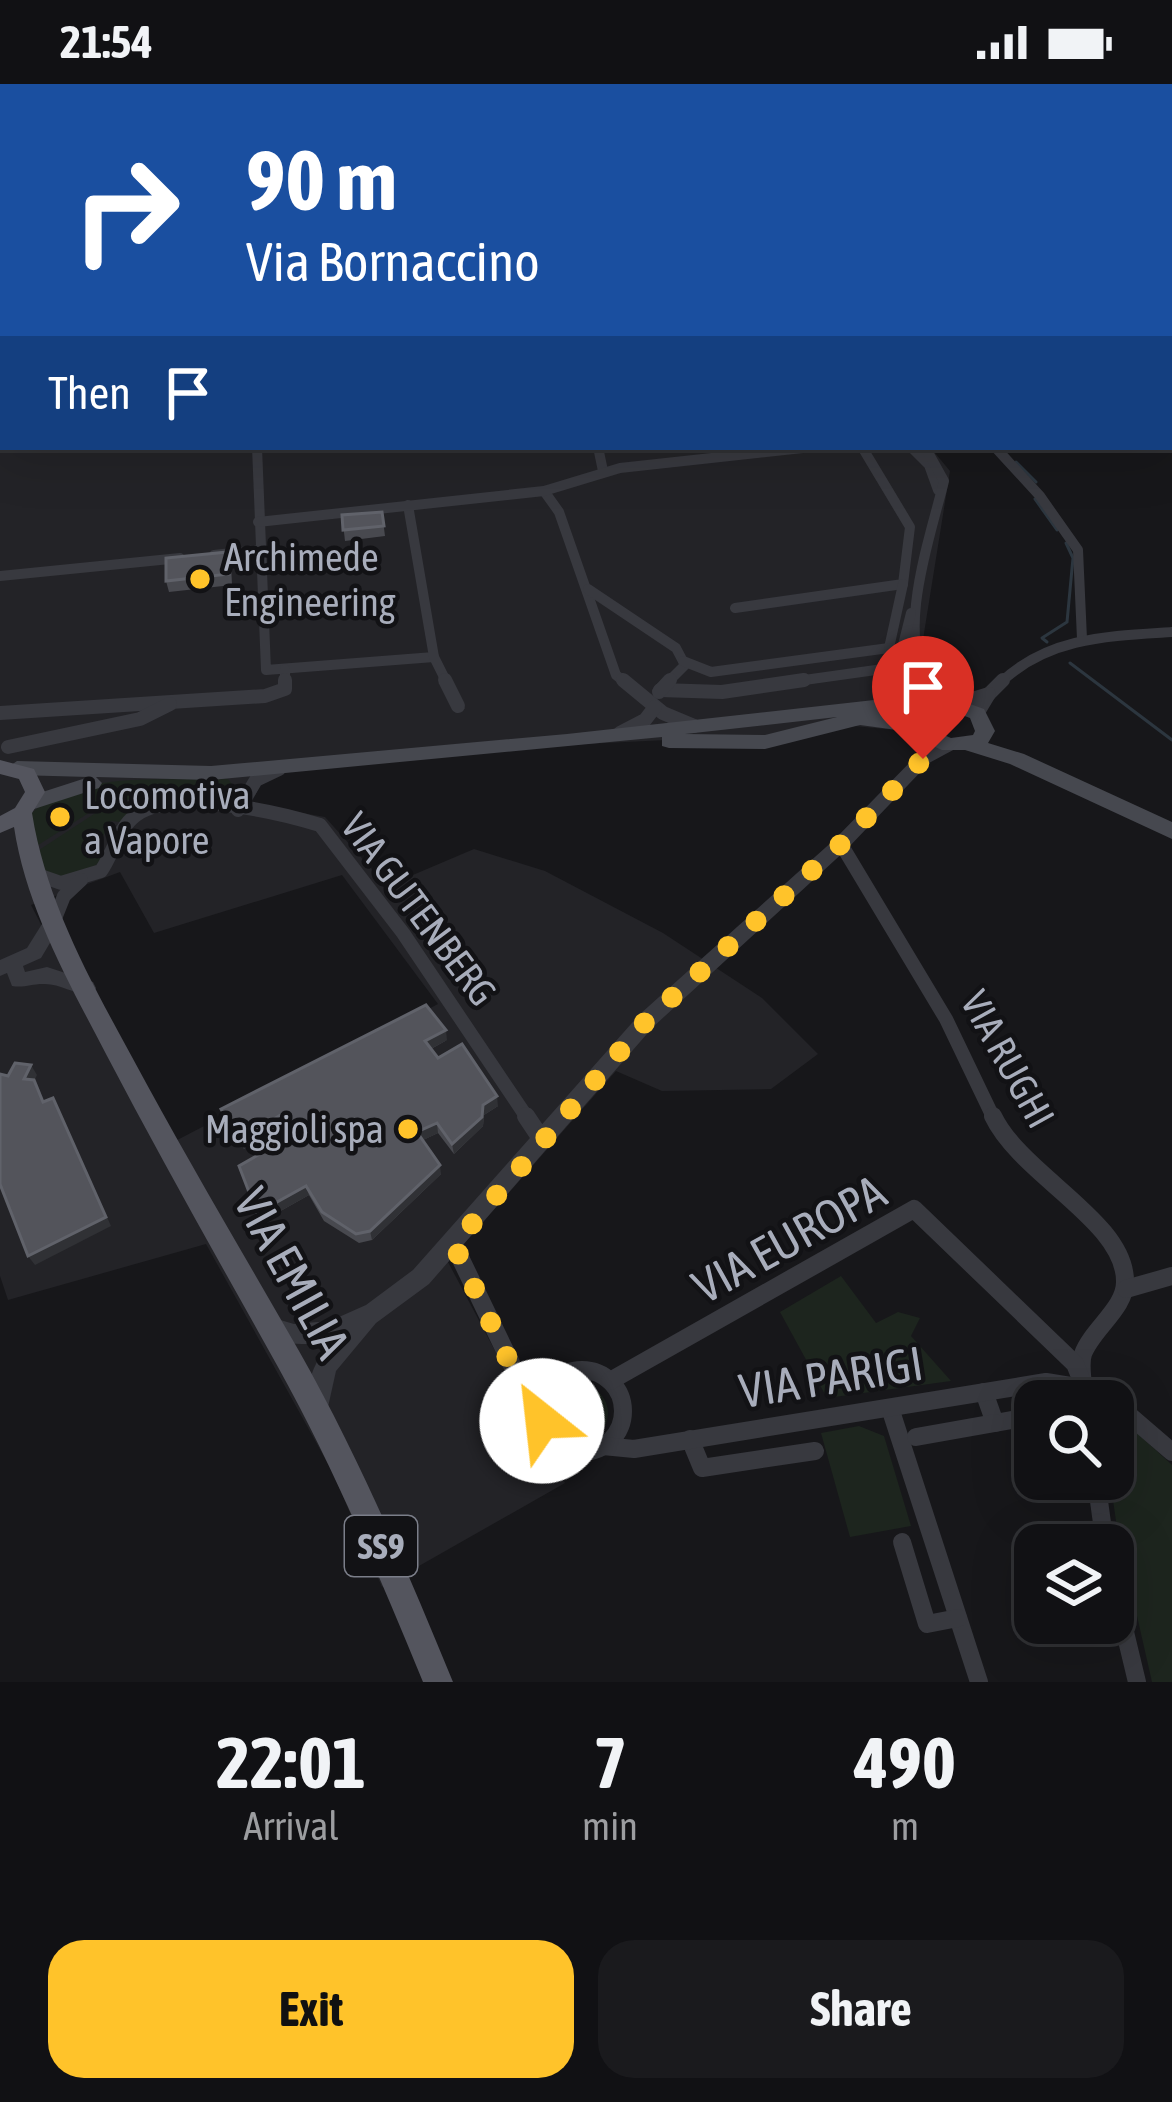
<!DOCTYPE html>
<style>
:root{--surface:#111114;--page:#1a1a1d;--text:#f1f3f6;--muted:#9c9da0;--line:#303134;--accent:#ffc32a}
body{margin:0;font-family:"Asap Condensed",sans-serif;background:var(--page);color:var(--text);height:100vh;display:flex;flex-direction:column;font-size:45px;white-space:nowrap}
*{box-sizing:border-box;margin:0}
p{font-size:39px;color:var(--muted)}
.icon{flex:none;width:66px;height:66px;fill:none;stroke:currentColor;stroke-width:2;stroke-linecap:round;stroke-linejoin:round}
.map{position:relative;height:1598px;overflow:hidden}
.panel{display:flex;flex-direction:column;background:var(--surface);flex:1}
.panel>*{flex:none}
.guide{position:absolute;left:0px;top:0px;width:1173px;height:366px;box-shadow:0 12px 48px #0002,0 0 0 3px var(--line);background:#1a4fa0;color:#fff;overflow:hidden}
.controls{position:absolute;left:1014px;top:1296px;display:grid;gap:24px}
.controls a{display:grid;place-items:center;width:120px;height:120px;border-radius:24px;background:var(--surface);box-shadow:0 12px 48px #0002,0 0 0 3px var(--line);font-size:60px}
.pin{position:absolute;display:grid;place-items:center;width:102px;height:102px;color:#fff;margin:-123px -51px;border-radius:50% 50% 50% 0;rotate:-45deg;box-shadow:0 0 12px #0007}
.pin .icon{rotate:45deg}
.me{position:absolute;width:132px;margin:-66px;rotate:331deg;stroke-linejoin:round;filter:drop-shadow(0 0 9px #0008)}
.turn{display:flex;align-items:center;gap:42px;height:252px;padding:0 48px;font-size:54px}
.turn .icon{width:156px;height:156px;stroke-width:2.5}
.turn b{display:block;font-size:84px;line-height:102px}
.then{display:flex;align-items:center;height:114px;padding:0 48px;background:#0003;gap:24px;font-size:45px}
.eta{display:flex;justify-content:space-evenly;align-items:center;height:204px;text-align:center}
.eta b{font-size:72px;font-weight:700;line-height:84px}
.primary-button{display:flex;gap:24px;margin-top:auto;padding:24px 48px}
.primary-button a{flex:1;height:138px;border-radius:36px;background:var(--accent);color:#111;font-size:48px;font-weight:700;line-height:138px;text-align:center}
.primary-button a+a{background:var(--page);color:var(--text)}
.status{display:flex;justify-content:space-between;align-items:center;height:84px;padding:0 60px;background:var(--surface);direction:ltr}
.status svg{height:33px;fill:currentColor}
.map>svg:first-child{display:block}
.built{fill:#232327;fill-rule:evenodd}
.green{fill:#1d251e}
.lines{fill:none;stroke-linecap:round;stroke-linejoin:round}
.stream{stroke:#2c363f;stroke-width:3}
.minor-far3{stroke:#38393f;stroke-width:8}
.minor-far2{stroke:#38393f;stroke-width:10}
.minor-far1{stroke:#38393f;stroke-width:14}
.minor{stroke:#38393f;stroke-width:18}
.tertiary{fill:#38393f;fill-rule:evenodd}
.secondary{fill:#46484f;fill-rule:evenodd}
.primary{fill:#54555e;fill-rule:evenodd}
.wall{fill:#48494f}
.shaded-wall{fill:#303135}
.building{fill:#53545b;stroke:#60626a;stroke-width:3}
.route{stroke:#ffc32a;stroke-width:21;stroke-dasharray:0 37.8}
.poi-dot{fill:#ffc32a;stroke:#121215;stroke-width:4.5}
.labels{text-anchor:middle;stroke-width:9;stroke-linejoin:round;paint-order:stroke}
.shield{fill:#121215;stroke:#7b7e89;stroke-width:3}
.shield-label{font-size:36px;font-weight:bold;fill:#a8adbb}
.poi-label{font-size:39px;fill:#a8adbb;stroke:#121215;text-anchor:start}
.street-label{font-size:39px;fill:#a8adbb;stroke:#121215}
.near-street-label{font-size:48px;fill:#a8adbb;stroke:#121215}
</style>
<div class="status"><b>21:54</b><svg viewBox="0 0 49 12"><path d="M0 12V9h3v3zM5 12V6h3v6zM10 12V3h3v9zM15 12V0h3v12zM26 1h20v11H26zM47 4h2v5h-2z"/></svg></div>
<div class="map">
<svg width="1172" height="1598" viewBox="0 0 1172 1598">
<rect width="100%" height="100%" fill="#17171a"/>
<path class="built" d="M0 142 3 363H930L950 387 921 568 923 585 946 614 918 622 916 648 844 641 810 649 564 661 278 689 260 701 251 720 325 733 387 802 474 765 545 787 663 849 762 914 818 970 771 1005 662 1007 616 987 448 1178 565 1399 382 1503 332 1387 206 1160 8 1216 0 1192ZM120 788 154 849 342 791 438 920 158 1066 31 821Z"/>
<g class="green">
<path d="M228 695 239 709 180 706 103 720 35 763 27 734C72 684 167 698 228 695Z"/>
<polygon points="179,710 237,713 158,714 121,738 111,737 94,770 104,772 94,783 65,795 43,787 36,768 100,726"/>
<polygon points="841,1192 876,1239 898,1228 920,1234 911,1252 951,1297 827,1314 780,1228"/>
<circle cx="580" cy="1329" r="28"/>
<polygon points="1113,1327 1172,1381 1172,1598 1152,1598 1117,1444 1110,1395"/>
<polygon points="859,1342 884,1352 911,1442 850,1453 821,1349"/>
</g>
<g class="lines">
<g class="stream">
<polyline points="1016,378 1036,398"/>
<polyline points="1035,415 1057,446"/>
<polyline points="1047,558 1042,554 1067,538 1073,474 1066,459"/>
<polyline points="1070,579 1172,656"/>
</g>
<g class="minor-far3">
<polyline points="824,0 831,3"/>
<polyline points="1075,0 1115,0"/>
<polyline points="1131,0 1137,3"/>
<polyline points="199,3 222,0"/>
</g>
<g class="minor-far2">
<polyline points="257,363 266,586 434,573"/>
<polyline points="598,363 603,387"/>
<polyline points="911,363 929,381 938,406"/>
<path d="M925 363 944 397C931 451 894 553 930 599"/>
<polyline points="995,363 1040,412 1078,466 1082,555"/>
<polyline points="544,407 559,428 616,591 626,599"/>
<polyline points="408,421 434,573 447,599"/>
<polyline points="258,438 544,407 620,384 812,363"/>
<polyline points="214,471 259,466"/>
<polyline points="0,492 180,474"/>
<polyline points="588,505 676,564 685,581 667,599"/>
<polyline points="735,524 903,500 910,443 862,363"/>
<polyline points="683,577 711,588 889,564 903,500"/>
<polyline points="285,585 285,599"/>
<polyline points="783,599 890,584 889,564"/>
<polyline points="909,599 902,565 911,529"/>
<path d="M1000 599C1048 553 1109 552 1172 548"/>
</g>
<g class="minor-far1">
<polyline points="445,596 458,622"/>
<polyline points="623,596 663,629 694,642"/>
<polyline points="928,596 942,614"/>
<polyline points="660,606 722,608 804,596"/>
<polyline points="659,608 670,596"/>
<polyline points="989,610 1003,596"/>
<polyline points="905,613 910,596"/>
<polyline points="956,620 989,610 977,630"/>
<polyline points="0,629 265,612 285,605 285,596"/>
<polyline points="620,649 645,636 655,623"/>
<polyline points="8,663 140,635 170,620"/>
<polyline points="238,726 256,696 279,685"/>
<polyline points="841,760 946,935 994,1035"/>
<path d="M38 791 61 799 101 787C113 770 118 744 136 731 174 704 278 728 320 741L403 849 528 1035"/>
<polyline points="54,837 64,812 81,796"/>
</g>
<g class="minor">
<polyline points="526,1032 542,1056"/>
<path d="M993 1032C1021 1091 1125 1137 1125 1197 1126 1224 1092 1245 1083 1270 1079 1282 1084 1304 1085 1317"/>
<polyline points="454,1161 523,1304 541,1323"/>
<polyline points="1126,1205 1172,1192"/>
<circle cx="582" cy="1327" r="41"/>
<polyline points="610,1297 914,1125 1075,1280 1081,1295"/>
<polyline points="984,1308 995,1339 1035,1332"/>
<polyline points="890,1324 979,1598"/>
<polyline points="916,1353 995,1339"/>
<polyline points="690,1355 702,1384 815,1367"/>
<polyline points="603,1362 634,1365 1046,1298 1101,1307 1172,1368"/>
<polyline points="1096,1395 1105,1461"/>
<polyline points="902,1458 927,1540 958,1534"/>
<polyline points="1113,1498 1137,1598"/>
</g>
<g class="tertiary">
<path d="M949 655 955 657 957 661 955 665 929 679 847 765 653 943 429 1200 376 1239 336 1287 326 1332 318 1336 310 1332C302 1307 313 1278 330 1259 305 1261 286 1261 262 1252L259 1244 262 1236 270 1233 294 1240 330 1237 366 1221 413 1186 639 931 835 755 917 671Z"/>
<path d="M54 830 61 832 63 837 41 874 23 882 25 888 47 883 93 898 96 904 93 910C76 912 60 899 43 900 31 900 24 904 12 902L7 889 0 892V876L27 864 47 832Z"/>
</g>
<path class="secondary" d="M928 605 984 625 995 647 988 659 1024 670 1172 738V755L1010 680 965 666H942L897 646 860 641 765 665 669 664 662 662V653L211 696 96 693 102 699 99 704 31 726 24 724 21 719 24 714 89 693 17 691 7 684 17 677 211 682 567 650 892 614ZM927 618 970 634 975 647 973 651 951 654 908 636 904 626 907 621ZM837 633 765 651 685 650Z"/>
<path class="primary" d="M0 676 34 685 45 708 32 729C46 817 90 896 132 973 185 1072 243 1169 299 1267 359 1373 407 1486 453 1598H423C379 1491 334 1384 278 1283 220 1179 161 1075 106 970 69 899 26 823 14 743L0 749V732L15 724 25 708 19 695 0 690Z"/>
</g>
<g class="wall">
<polygon points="382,428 385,452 345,457 342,431"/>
<polygon points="231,479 232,501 169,508 166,497"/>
<polygon points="447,956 431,965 438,974 498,1022 484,1031 483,1042 454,1070 438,1049 423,1056 441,1090 372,1156 359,1159 324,1137 309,1111 261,1138 239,1082 291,1052 285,1039 244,1065 221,1025"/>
</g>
<g class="shaded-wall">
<polygon points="446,946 447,956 427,967 425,957"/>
<polygon points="31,981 37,991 34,997 49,1028 24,995"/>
<polygon points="497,1012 498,1022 484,1031 483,1042 454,1070 452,1060 483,1021"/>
<polygon points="53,1014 111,1142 35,1181 28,1172"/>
<polygon points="282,1030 285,1039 244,1065 240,1056"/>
<polygon points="437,1039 438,1049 419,1058 417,1048"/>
<polygon points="440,1081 441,1090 372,1156 370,1147"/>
<polygon points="306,1102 309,1111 261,1138 257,1129"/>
</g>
<g class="building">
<polygon points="382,428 384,442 343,446 342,431"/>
<polygon points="228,468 229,490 166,497 166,474"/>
<polygon points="426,921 446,946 425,957 438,974 462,960 497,1012 483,1021 482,1033 452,1060 437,1039 417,1048 440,1081 370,1147 356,1150 322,1128 306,1102 257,1129 239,1082 293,1051 282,1030 240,1056 221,1025"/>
<polygon points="15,979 31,981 24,995 34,996 43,1018 53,1014 106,1133 28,1172 0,1100 0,990 8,992"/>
</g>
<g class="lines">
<polyline class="route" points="542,1337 541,1323 519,1298 454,1161 646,937 841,760 923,675"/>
</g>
<g class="poi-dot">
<circle cx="200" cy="495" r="12"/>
<circle cx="60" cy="733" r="12"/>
<circle cx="408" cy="1045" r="12"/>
</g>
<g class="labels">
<rect class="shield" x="345" y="1432" width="72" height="60" rx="9"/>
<g class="shield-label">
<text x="381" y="1475">SS9</text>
</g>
<g class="poi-label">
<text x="224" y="487">Archimede<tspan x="224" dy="45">Engineering</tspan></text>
<text x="84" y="725">Locomotiva<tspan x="84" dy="45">a Vapore</tspan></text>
<text x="384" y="1059" text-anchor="end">Maggioli spa</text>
</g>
<g class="street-label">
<text transform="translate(419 825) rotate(53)" y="14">VIA GUTENBERG</text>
<text transform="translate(1008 975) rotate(61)" y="14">VIA RUGHI</text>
</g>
<g class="near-street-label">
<text transform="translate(789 1155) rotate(-29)" y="17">VIA EUROPA</text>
<text transform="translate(292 1189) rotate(61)" y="17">VIA EMILIA</text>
<text transform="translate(831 1293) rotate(-9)" y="17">VIA PARIGI</text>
</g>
</g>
</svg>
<div class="controls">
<a><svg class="icon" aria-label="search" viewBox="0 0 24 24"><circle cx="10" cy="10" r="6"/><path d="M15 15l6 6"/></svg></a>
<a><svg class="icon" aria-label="layers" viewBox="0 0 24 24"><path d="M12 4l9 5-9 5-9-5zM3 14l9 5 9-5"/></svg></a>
</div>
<div class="pin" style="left:923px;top:675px;background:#d93025"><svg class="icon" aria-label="arrive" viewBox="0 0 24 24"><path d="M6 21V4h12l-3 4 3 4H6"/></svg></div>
<svg class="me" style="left:542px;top:1337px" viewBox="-20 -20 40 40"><circle r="19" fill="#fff"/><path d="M0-13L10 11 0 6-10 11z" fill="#ffc32a"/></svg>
<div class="guide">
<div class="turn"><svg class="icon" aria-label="right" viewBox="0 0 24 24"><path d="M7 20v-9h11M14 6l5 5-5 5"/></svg><div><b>90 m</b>Via Bornaccino</div></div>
<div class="then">Then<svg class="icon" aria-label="arrive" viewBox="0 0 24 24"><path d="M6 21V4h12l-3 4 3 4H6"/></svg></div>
</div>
</div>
<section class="panel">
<div class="eta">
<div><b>22:01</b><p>Arrival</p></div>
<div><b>7</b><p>min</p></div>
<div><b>490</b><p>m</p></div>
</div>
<div class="primary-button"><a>Exit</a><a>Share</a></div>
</section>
